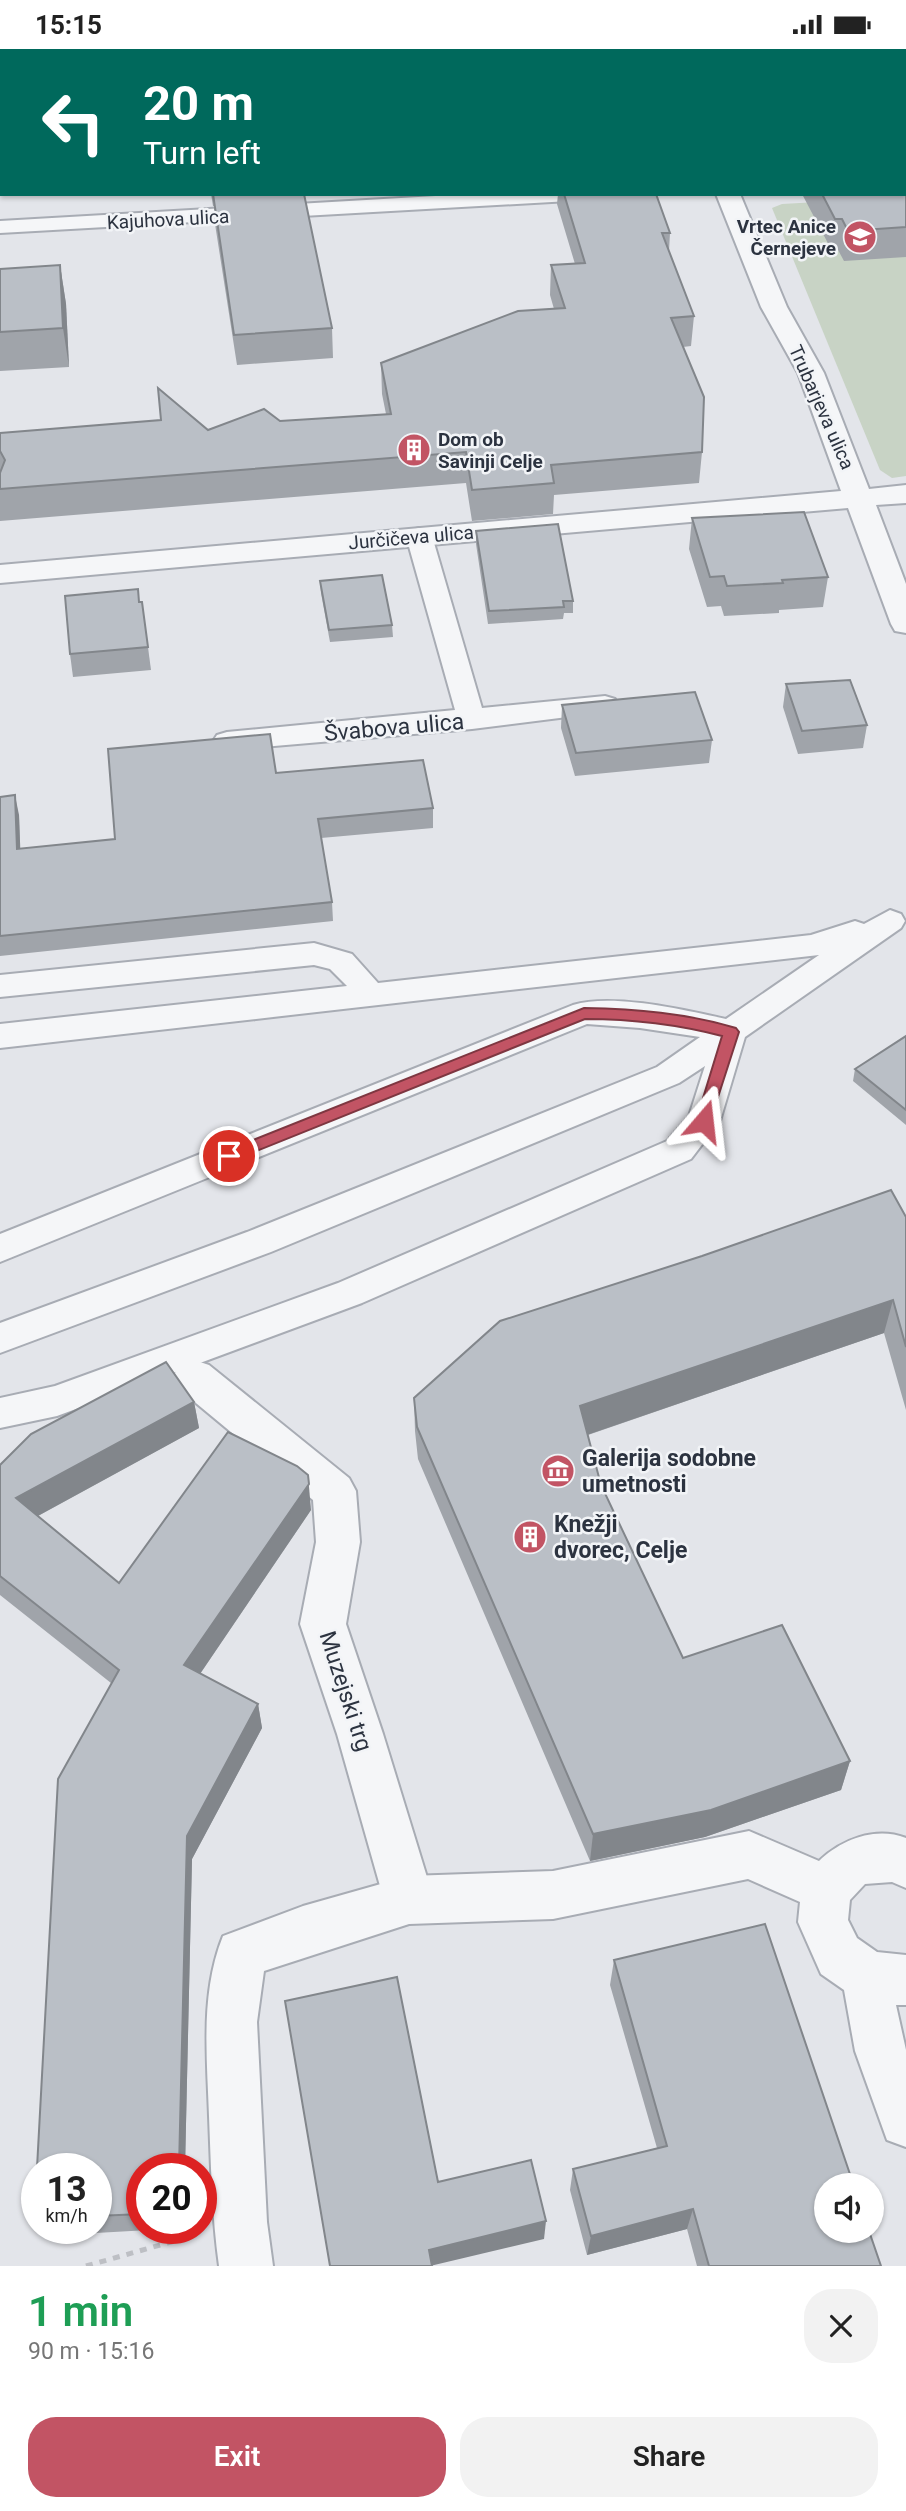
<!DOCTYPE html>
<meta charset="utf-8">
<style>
:root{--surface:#fff;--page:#f2f2f2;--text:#222;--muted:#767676;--accent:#c25464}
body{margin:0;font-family:Roboto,sans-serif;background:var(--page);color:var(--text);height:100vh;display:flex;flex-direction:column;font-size:26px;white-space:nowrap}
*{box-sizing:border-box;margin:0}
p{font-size:23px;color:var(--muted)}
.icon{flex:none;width:38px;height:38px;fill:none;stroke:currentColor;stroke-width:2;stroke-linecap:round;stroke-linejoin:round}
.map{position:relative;height:2217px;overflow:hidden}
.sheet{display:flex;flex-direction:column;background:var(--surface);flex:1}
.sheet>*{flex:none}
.banner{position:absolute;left:0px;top:0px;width:906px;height:147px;box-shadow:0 2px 5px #0004;background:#00695c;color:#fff;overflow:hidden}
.fabs{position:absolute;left:814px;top:2124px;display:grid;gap:14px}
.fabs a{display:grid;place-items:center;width:70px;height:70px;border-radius:50%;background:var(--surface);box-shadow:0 2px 5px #0004;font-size:35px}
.speed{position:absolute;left:21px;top:2104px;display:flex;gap:14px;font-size:35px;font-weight:700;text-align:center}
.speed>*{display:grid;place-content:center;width:91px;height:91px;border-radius:50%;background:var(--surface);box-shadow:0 2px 5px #0004;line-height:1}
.speed small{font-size:18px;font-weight:400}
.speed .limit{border:10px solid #d22;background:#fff;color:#111}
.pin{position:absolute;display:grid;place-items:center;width:60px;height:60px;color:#fff;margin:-30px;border:4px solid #fff;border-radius:50%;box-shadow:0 2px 7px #0007}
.me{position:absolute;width:77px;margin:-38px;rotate:17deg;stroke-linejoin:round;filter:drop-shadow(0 0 5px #0008)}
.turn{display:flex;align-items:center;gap:24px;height:147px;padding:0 28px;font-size:32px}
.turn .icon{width:91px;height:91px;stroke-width:2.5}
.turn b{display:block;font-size:49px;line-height:60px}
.round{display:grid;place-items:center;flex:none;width:74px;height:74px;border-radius:28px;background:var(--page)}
.head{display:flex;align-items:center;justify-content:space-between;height:119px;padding:0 28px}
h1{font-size:42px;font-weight:600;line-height:52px;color:#1e9e55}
.action{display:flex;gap:14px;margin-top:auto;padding:14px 28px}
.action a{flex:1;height:80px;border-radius:28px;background:var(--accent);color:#fff;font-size:28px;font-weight:600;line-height:80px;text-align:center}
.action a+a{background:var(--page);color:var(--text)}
.status{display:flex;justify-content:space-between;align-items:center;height:49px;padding:0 35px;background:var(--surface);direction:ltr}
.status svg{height:19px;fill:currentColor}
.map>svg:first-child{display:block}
.green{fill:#c8d3c5}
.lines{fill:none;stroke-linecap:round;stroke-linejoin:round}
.service-casing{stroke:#a8acb4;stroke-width:4}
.pedestrian-casing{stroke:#a8acb4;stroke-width:4}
.minor-casing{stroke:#a8acb4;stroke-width:4}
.path{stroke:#bdbfc4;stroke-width:5;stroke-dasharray:7 7;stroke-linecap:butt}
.service{fill:#f5f6f8;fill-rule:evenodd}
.pedestrian{fill:#f5f6f8;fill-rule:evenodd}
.minor{fill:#f5f6f8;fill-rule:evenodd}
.wall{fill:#a0a4aa}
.shaded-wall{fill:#82868b}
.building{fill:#babfc6;stroke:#82868b;stroke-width:2}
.route{fill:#c25464;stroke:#7e3741;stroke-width:2}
.labels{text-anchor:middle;stroke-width:5;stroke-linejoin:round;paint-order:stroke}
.far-street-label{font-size:19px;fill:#2c3340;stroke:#f2f4f7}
.far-poi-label{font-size:19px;font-weight:bold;fill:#2c3340;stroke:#f2f4f7;text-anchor:end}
.street-label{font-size:23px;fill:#2c3340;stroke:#f2f4f7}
.poi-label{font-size:23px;font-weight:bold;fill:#2c3340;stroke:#f2f4f7;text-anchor:start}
</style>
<div class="status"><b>15:15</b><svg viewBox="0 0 49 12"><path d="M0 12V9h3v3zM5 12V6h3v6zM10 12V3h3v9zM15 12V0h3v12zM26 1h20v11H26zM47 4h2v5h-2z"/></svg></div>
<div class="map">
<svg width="906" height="2217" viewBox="0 0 906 2217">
<rect width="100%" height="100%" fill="#e3e5ea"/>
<polygon class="green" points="906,148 906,427 892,429 880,421 772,159 782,155"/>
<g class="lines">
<defs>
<g id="service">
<polygon points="470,145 597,145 587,151 0,184 0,172"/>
<polygon points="419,479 428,482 432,487 482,659 605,647 615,650 619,656 615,662 472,680 227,701 217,698 213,692 217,686 227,683 455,661 406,487 410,482"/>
<path d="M890 861 901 865 905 872 901 879 745 988 720 1072 691 1110 362 1254 57 1367 0 1379V1349L55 1337 338 1234 667 1092 689 1067 705 1017 679 1034 271 1203 0 1304V1274L247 1183 657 1018 700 988 640 979 587 975 0 1213V1185L573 956C613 944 684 961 726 970L819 906 0 999V975L347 937 330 920 314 916 0 948V926L314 894 352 905 378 934 811 886 855 872 864 875Z"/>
</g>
<polygon id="pedestrian" points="194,1311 209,1316 349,1429 356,1442 360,1493 346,1575 383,1685 434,1851 426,1868 409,1875 392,1868 384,1851 337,1685 300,1575 316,1493 313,1451 179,1340 173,1328 179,1316"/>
<g id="minor">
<polygon points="716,145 740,145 787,258 824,324 869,440 906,436 906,454 876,456 906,535 906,584 895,582 891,575 848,459 0,534 0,516 841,442 798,324 761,258"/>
<path d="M749 1782 819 1812C841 1791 875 1777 906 1789V1839L892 1833 865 1835 850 1851 848 1871 857 1889 877 1903 906 1906V1956H896L906 2001V2098L887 2091 855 2002 844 1941 821 1925 798 1873 800 1853 748 1830 553 1870 409 1875 264 1922 257 1973 267 2173 273 2217H219C212 2167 211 2117 209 2067 207 2007 200 1944 223 1887L303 1857 409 1827 553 1822Z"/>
</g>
</defs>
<use href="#service" class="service-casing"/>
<use href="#pedestrian" class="pedestrian-casing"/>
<use href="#minor" class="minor-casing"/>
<polyline class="path" points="86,2217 185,2189"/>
<use href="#service" class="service"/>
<use href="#pedestrian" class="pedestrian"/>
<use href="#minor" class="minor"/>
</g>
<g class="wall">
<polygon points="466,0 906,0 906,208 844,212 837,199 831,200 802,145 905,145 905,2 467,2"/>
<polygon points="211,145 304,145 332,279 333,309 237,316 215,175 214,157 213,157"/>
<polygon points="558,145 656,145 670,184 669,202 694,267 691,297 683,298 702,403 699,434 554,446 553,465 472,472 466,434 0,472 0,384 208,381 280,372 386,365 382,345 381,314 554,260 550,246 551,216 575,215 557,155"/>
<polygon points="60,216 66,255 69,318 0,322 0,220"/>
<polygon points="692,469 828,528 823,558 779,561 779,564 724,567 721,557 707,558 689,500"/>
<polygon points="476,482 573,552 573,564 564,564 563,570 488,575 476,495"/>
<polygon points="320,532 392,576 393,588 330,593 321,544"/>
<polygon points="139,553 142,553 151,621 73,628 70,605"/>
<polygon points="786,635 867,676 863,699 798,705 783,658"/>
<polygon points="562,656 712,691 709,714 575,727 561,679"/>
<polygon points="276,724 433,759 433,779 321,789 332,853 333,872 0,907 0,748 19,766 20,800 115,790"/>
<polygon points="906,987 906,1076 853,1032 855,1020"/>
<polygon points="906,1168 906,1361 884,1284 588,1386 601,1436 683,1609 850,1712 841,1741 705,1788 590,1812 418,1410 415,1382 414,1349"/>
<polygon points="194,1353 199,1379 38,1467 119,1534 311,1461 200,1625 258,1655 262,1679 192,1810 185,2119 142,2119 142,2179 184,2179 43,2187 39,2179 96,2179 96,2119 111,1634 0,1546 0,1416"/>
<polygon points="614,1911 881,2217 697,2217 687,2180 587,2206 570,2141 573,2120 657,2099 610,1936"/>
</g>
<g class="shaded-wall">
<polygon points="60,216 66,255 69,318 63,279"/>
<polygon points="15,746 19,766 21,819 17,800"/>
<polygon points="893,1251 884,1284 578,1389 580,1357"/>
<polygon points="194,1353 199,1379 23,1475 16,1449"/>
<polygon points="308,1426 311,1461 189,1641 184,1616"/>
<polygon points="258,1655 262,1679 192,1810 185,2119 179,2119 187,1787"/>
<polygon points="850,1712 841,1741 705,1788 590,1812 593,1785"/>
<polygon points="693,2160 687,2180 587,2206 591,2187"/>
<polygon points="546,2172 544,2190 430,2217 429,2201"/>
</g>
<g class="building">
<rect x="25" y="0" width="53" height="2"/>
<rect x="171" y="0" width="53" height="2"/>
<rect x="315" y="0" width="91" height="2"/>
<polygon points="476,0 906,0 906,73 905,73 905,2 477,2"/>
<polygon points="905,92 906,94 906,178 848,182 842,170 835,170 822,145 905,145"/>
<polygon points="213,145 304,145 332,279 234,286"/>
<polygon points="564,145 656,145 670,184 662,184 694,267 671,269 704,348 702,403 551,416 554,434 472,441 466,403 0,440 0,424 5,411 0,402 0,384 161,371 158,339 208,381 264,360 280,372 391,365 381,314 518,262 565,259 551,216 585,214"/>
<polygon points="60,216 63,279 0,283 0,220"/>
<polygon points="804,463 828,528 782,531 783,534 727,537 724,527 710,528 692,469"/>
<polygon points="558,475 573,552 563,552 564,558 489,562 476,482"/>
<polygon points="382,526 392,576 329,581 320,532"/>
<polygon points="138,540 139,553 142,553 148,598 70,605 65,547"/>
<polygon points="850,631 867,676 802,682 786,635"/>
<polygon points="695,643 712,691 576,704 562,656"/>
<polygon points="270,685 276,724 423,711 433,759 318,770 332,853 0,887 0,748 15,746 17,800 115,790 108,700"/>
<polygon points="906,987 906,1061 855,1020"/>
<polygon points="891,1141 906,1168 906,1298 893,1251 580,1357 601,1436 683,1609 782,1576 850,1712 711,1761 593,1785 417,1378 414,1349 500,1272 702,1207"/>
<polygon points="166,1313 194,1353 16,1449 119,1534 228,1383 297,1417 308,1426 309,1435 184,1616 258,1655 187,1787 179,2119 142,2119 142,2165 96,2167 96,2119 37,2119 58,1730 119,1621 0,1527 0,1416 31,1385"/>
<polygon points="765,1875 854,2137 826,2137 826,2182 869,2182 881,2217 709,2217 693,2160 591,2187 573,2120 667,2097 614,1911"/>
<polygon points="397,1928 438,2133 531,2111 546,2172 429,2201 432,2217 330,2217 285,1952"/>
<polygon points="37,2122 37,2170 34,2170"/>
</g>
<path class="route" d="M584 959C636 960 686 964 736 979L739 983 709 1076H698L696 1072 722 987C676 975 632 970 585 970L234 1111H223L221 1107 223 1103Z"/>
<defs>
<symbol id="school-disc" viewBox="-11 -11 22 22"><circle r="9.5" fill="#c25464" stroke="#f2f4f7"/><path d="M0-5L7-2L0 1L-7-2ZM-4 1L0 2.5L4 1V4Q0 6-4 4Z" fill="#fff"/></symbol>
<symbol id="building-disc" viewBox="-11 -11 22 22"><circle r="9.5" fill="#c25464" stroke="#f2f4f7"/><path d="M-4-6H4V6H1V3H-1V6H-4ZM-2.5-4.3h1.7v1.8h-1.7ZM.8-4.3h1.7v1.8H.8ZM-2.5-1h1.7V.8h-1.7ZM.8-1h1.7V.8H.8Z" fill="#fff"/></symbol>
<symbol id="museum-disc" viewBox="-11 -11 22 22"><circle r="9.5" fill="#c25464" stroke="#f2f4f7"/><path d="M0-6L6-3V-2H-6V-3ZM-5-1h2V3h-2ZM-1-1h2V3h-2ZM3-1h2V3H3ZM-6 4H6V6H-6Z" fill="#fff"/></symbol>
</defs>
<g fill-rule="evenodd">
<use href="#school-disc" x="841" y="169" width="38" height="38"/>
<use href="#building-disc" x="395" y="382" width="38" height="38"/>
<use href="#museum-disc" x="539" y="1403" width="38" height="38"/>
<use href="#building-disc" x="511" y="1469" width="38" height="38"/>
</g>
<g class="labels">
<g class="far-street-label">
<text transform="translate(168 170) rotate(-3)" y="7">Kajuhova ulica</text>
<text transform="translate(822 358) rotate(66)" y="7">Trubarjeva ulica</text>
<text transform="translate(411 488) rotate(-5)" y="7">Jurčičeva ulica</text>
</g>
<g class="far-poi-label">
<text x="836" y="184">Vrtec Anice<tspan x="836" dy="22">Černejeve</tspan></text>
<text x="438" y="397" text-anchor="start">Dom ob<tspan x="438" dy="22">Savinji Celje</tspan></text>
</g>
<g class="street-label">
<text transform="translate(394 678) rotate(-5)" y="8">Švabova ulica</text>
<text transform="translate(346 1642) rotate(72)" y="8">Muzejski trg</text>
</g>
<g class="poi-label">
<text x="582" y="1417">Galerija sodobne<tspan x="582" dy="26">umetnosti</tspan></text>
<text x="554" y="1483">Knežji<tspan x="554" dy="26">dvorec, Celje</tspan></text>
</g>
</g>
</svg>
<div class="fabs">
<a><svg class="icon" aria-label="sound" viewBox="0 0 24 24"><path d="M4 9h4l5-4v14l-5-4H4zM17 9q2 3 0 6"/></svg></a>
</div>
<div class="speed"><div>13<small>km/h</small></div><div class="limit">20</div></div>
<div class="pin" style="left:229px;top:1107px;background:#d93025"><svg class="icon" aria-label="arrive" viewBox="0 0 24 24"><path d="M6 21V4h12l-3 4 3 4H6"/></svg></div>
<svg class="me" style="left:704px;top:1072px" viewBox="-20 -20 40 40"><path d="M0-17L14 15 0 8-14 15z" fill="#c25464" stroke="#fff" stroke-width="4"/></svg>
<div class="banner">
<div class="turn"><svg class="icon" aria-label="left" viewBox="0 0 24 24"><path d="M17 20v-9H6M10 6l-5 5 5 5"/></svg><div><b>20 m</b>Turn left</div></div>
</div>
</div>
<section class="sheet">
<div class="head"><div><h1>1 min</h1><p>90 m · 15:16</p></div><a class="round"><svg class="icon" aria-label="close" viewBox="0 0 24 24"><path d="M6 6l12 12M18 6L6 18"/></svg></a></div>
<div class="action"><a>Exit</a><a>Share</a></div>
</section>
